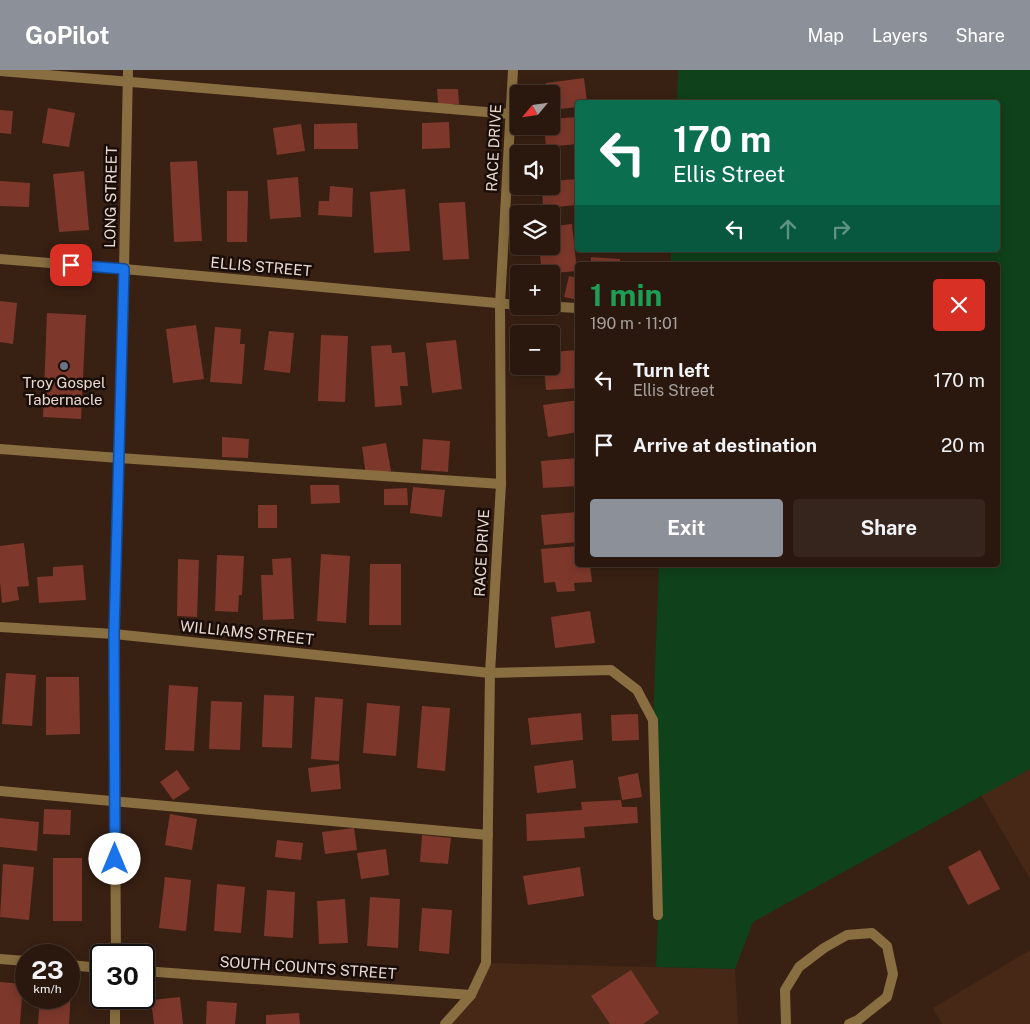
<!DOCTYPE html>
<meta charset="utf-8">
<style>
:root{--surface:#2a180e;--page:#36251c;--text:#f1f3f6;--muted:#a5a09e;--line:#46372e;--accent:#8c9099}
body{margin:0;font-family:"Public Sans",sans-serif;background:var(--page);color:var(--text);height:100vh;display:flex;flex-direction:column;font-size:19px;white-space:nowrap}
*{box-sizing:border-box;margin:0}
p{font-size:16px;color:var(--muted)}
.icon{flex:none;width:28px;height:28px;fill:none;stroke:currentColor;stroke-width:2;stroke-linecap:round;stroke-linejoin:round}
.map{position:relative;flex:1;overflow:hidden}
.sheet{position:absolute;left:575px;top:192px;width:425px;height:305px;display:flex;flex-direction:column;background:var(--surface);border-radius:5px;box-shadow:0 2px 12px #0003,0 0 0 1px var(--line)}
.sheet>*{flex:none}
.banner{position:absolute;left:575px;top:30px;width:425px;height:152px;border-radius:5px;box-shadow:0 2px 12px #0003,0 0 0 1px var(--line);background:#0b6e4f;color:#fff;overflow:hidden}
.needle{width:32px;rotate:241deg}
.buttons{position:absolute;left:510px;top:15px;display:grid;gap:10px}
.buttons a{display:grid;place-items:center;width:50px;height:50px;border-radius:5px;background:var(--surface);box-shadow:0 2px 12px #0003,0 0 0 1px var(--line);font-size:25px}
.speed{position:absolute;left:15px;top:874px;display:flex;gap:10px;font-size:25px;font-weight:700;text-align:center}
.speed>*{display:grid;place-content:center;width:65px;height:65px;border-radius:50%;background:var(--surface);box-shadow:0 2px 12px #0003,0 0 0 1px var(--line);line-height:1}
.speed small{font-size:12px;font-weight:400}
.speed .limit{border:2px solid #111;border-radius:8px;background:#fff;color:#111}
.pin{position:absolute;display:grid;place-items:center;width:42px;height:42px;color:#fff;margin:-21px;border-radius:10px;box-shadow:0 2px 8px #0006}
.me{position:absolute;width:55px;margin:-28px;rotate:0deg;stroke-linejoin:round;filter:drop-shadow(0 0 4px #0008)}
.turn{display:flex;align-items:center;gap:18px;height:105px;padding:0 15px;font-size:22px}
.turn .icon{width:65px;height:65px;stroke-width:2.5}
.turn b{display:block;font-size:35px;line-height:42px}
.lanes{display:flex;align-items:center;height:48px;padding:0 15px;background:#0003;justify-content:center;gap:25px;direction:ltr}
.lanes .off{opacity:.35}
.round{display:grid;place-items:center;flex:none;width:52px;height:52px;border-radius:5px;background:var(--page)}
.head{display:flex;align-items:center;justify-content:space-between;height:85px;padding:0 15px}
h1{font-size:30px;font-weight:700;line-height:38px;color:#1e9e55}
.cta{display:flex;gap:10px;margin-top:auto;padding:10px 15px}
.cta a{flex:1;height:58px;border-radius:5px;background:var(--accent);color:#fff;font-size:20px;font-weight:700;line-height:58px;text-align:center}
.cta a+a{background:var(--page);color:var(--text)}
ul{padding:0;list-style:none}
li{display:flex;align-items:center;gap:15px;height:65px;padding:0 15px}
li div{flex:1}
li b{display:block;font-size:19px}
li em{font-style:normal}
header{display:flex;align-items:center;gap:30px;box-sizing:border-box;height:70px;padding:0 25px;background:var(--accent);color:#fff}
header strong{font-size:24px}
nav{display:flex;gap:28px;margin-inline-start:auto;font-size:18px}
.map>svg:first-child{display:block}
.built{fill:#472817}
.green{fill:#0f411a}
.building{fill:#7d382b}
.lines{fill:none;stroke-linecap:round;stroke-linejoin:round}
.lane{stroke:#886e40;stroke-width:10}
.street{stroke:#886e40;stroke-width:10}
.route-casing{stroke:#114b97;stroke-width:12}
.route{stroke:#1a73e8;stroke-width:9}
.worship-dot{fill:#6b7280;stroke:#180d08;stroke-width:2}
.labels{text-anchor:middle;stroke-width:5;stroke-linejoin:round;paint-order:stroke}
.street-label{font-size:15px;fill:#ebdad2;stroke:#180d08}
.poi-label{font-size:15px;fill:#ebdad2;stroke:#180d08}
</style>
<header>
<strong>GoPilot</strong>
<nav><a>Map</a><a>Layers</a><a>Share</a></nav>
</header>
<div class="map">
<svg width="1030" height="954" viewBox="0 0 1030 954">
<rect width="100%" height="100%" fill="#382013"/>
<g class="built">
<polygon points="1030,699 1030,809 981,725"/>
<polygon points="1030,880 1030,954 942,954 933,938"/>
<polygon points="486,893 735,899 738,954 445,954"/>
</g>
<polygon class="green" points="678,0 1030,0 1030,699 753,852 735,899 656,897 658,845 653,650 659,495 998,495 998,195 671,195 671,180 998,180 998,32 677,32"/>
<g class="building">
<polygon points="584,8 587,32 578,32 578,37 551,40 551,24 547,24 546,13"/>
<polygon points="437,19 458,19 459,34 438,34"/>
<polygon points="48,38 75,43 69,77 42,73"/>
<polygon points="0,40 13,41 11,64 0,63"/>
<polygon points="578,47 578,74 546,77 544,56 551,56 551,49"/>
<polygon points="449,52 450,78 422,79 422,53"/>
<polygon points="357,53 358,79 314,79 314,54"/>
<polygon points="301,54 305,81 277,85 273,58"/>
<polygon points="197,91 202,171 174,172 170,92"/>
<polygon points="84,101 89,160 59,162 53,104"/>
<polygon points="298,107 301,147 270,149 267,110"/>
<polygon points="578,109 578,135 543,138 542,116 551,116 551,111"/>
<polygon points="0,111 30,113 29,137 0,136"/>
<polygon points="330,116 353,118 352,147 318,145 319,131 329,131"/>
<polygon points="405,119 410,181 374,183 370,122"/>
<polygon points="227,121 248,121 247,172 227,172"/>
<polygon points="465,132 469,189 443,190 439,133"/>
<polygon points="572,154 577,201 542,204 539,176 551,176 551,166 556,166 555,156"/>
<polygon points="591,187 620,189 620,195 591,195"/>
<polygon points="569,206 578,208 578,230 564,227"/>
<polygon points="0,231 17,233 13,274 0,272"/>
<polygon points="47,243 86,245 81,349 43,347"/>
<polygon points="196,255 204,309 173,313 166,259"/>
<polygon points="215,257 241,259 240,274 245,274 242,314 210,312"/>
<polygon points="269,261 294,263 290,303 264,300"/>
<polygon points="321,265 348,266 345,332 318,331"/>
<polygon points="456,270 462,319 432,323 426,273"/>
<polygon points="391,275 392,283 405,282 408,316 400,316 402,335 375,337 371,276"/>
<polygon points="578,280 578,318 546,320 544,296 551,296 551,282"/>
<polygon points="578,330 578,362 548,367 543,335"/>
<polygon points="222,367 249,369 248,388 222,387"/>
<polygon points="423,369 450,371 448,402 421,400"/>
<polygon points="386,373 391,401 366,405 362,377"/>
<polygon points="578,388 578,416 543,418 541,391"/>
<polygon points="310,415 339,415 340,433 311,434"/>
<polygon points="413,417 445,420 442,447 410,443"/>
<polygon points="407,418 408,435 384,435 384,419"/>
<rect x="258" y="435" width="19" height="23"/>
<polygon points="578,442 578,472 544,475 541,445"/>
<polygon points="24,473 29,516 17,517 19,530 2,533 0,512 0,476"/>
<polygon points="578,476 578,495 590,495 592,512 574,513 575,521 557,522 555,512 544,513 541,479"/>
<polygon points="321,484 350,486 346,553 317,551"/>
<polygon points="217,485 244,486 242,525 239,525 238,542 215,541"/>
<polygon points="291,488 294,549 263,550 261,505 273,505 272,489"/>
<polygon points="178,489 199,490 197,547 177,546"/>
<polygon points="370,494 401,494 401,555 369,555"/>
<polygon points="83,495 86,530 39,533 37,507 53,506 53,497"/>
<polygon points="590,541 595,573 555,578 551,547"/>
<polygon points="6,603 36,605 32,656 2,654"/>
<polygon points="46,607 79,607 80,664 46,665"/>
<polygon points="169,615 198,617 194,681 165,680"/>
<polygon points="264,625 294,626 292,678 262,677"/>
<polygon points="315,627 343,629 339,691 311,689"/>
<polygon points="211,631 242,632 240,680 209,679"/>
<polygon points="367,633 400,636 396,686 363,683"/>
<polygon points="422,636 450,638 445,701 417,698"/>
<polygon points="581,643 583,670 531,675 528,648"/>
<polygon points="638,644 639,670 612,671 611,645"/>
<polygon points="573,690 576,718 537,723 534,696"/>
<polygon points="339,694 341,719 311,722 308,698"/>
<polygon points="177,700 190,719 173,730 160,712"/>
<polygon points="638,703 642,727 622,730 618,707"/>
<polygon points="621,730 622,737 637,737 638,753 584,757 585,768 527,771 526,744 582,740 581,732"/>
<polygon points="44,739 71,740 70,765 43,764"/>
<polygon points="170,744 197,749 192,780 165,775"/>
<polygon points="0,748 39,752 37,781 0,777"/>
<polygon points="354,758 357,780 325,784 322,762"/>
<polygon points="422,765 451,768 448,794 420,792"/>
<polygon points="277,770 303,773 301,790 275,787"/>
<polygon points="386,779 389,805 361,809 357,783"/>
<polygon points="980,780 1000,819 968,835 948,797"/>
<rect x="53" y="788" width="29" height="63"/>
<polygon points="3,794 34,797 29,850 0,847"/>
<polygon points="580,797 584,826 528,835 523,806"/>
<polygon points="165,807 191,810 186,861 159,858"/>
<polygon points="217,814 245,817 241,863 214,861"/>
<polygon points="267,820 295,822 293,868 264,866"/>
<polygon points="370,827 400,829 398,878 367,876"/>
<polygon points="345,829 348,873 319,874 317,831"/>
<polygon points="422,838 452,840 449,884 419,881"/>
<polygon points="631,900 659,943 643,954 610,954 591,926"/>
<polygon points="0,912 23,914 20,954 0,954"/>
<polygon points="69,921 71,921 69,954 38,954 40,928 69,928"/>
<polygon points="180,927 183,954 154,954 151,930"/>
<polygon points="207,931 237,933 235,954 206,954"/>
<polygon points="299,943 300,954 266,954 266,945"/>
</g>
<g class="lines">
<g class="lane">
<polyline points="0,1 511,44"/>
<polyline points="0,379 119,388 501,414"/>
<polyline points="490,603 611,600 637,620 653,650 658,845"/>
<polyline points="0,721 488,765"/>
<polyline points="786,954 785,920 799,897 824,878 847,865 872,863 887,876 893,904 887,927 858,950 849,954"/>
</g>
<g class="street">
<polyline points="0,189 124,199 519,235"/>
<polyline points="539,236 578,238"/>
<polyline points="0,557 114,564 490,603"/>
<polyline points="116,885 114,564 124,199 128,0"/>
<polyline points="0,889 26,891"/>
<polyline points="69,895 101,898"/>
<polyline points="144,901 471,925"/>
<polyline points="115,954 115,928"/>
<polyline points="445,954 471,925 486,893 490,603 501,414 500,234 513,0"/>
</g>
</g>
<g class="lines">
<defs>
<polyline id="route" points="71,195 124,199 114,564 115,789"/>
</defs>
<use href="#route" class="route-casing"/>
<use href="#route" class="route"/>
</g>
<circle class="worship-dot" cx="64" cy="296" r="5"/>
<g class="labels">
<g class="street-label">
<text transform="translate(494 78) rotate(-87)" y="5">RACE DRIVE</text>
<text transform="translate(111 127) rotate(-89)" y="5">LONG STREET</text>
<text transform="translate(261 197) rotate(5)" y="5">ELLIS STREET</text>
<text transform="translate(482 483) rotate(-87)" y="5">RACE DRIVE</text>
<text transform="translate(247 563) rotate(6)" y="5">WILLIAMS STREET</text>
<text transform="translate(308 898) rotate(4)" y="5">SOUTH COUNTS STREET</text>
</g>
<g class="poi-label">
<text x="64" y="318">Troy Gospel<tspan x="64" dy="17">Tabernacle</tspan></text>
</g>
</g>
</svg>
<div class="buttons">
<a><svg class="needle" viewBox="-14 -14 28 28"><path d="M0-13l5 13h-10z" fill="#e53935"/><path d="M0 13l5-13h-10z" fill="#a5a09e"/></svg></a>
<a><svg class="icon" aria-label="sound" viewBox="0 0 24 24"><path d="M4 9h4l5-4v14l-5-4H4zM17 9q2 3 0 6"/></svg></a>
<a><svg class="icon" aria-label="layers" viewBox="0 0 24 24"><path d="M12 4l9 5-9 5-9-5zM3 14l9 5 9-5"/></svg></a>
<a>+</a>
<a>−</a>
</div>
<div class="speed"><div>23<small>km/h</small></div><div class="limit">30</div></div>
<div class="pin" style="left:71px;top:195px;background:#d93025"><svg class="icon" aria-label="arrive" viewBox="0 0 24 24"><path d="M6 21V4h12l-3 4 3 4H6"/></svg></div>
<svg class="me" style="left:115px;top:789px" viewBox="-20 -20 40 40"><circle r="19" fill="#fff"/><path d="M0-13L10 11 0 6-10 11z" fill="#1a73e8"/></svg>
<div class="banner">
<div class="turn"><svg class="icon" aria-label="left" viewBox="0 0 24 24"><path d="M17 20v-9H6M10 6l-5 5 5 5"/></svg><div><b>170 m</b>Ellis Street</div></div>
<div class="lanes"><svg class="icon" aria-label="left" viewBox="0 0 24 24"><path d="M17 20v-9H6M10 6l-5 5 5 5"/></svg><svg class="icon off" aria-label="ahead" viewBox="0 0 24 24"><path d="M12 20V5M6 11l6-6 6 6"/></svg><svg class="icon off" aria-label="right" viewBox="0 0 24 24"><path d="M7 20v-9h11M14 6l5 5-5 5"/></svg></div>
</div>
<section class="sheet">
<div class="head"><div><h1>1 min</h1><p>190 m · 11:01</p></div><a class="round" style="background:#d93025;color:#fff"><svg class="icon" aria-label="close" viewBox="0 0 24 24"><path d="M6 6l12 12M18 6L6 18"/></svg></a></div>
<ul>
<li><svg class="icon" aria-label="left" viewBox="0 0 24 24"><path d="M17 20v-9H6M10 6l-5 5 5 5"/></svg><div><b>Turn left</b><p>Ellis Street</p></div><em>170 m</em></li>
<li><svg class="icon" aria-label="arrive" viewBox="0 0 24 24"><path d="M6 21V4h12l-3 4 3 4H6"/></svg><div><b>Arrive at destination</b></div><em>20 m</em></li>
</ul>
<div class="cta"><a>Exit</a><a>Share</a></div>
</section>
</div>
